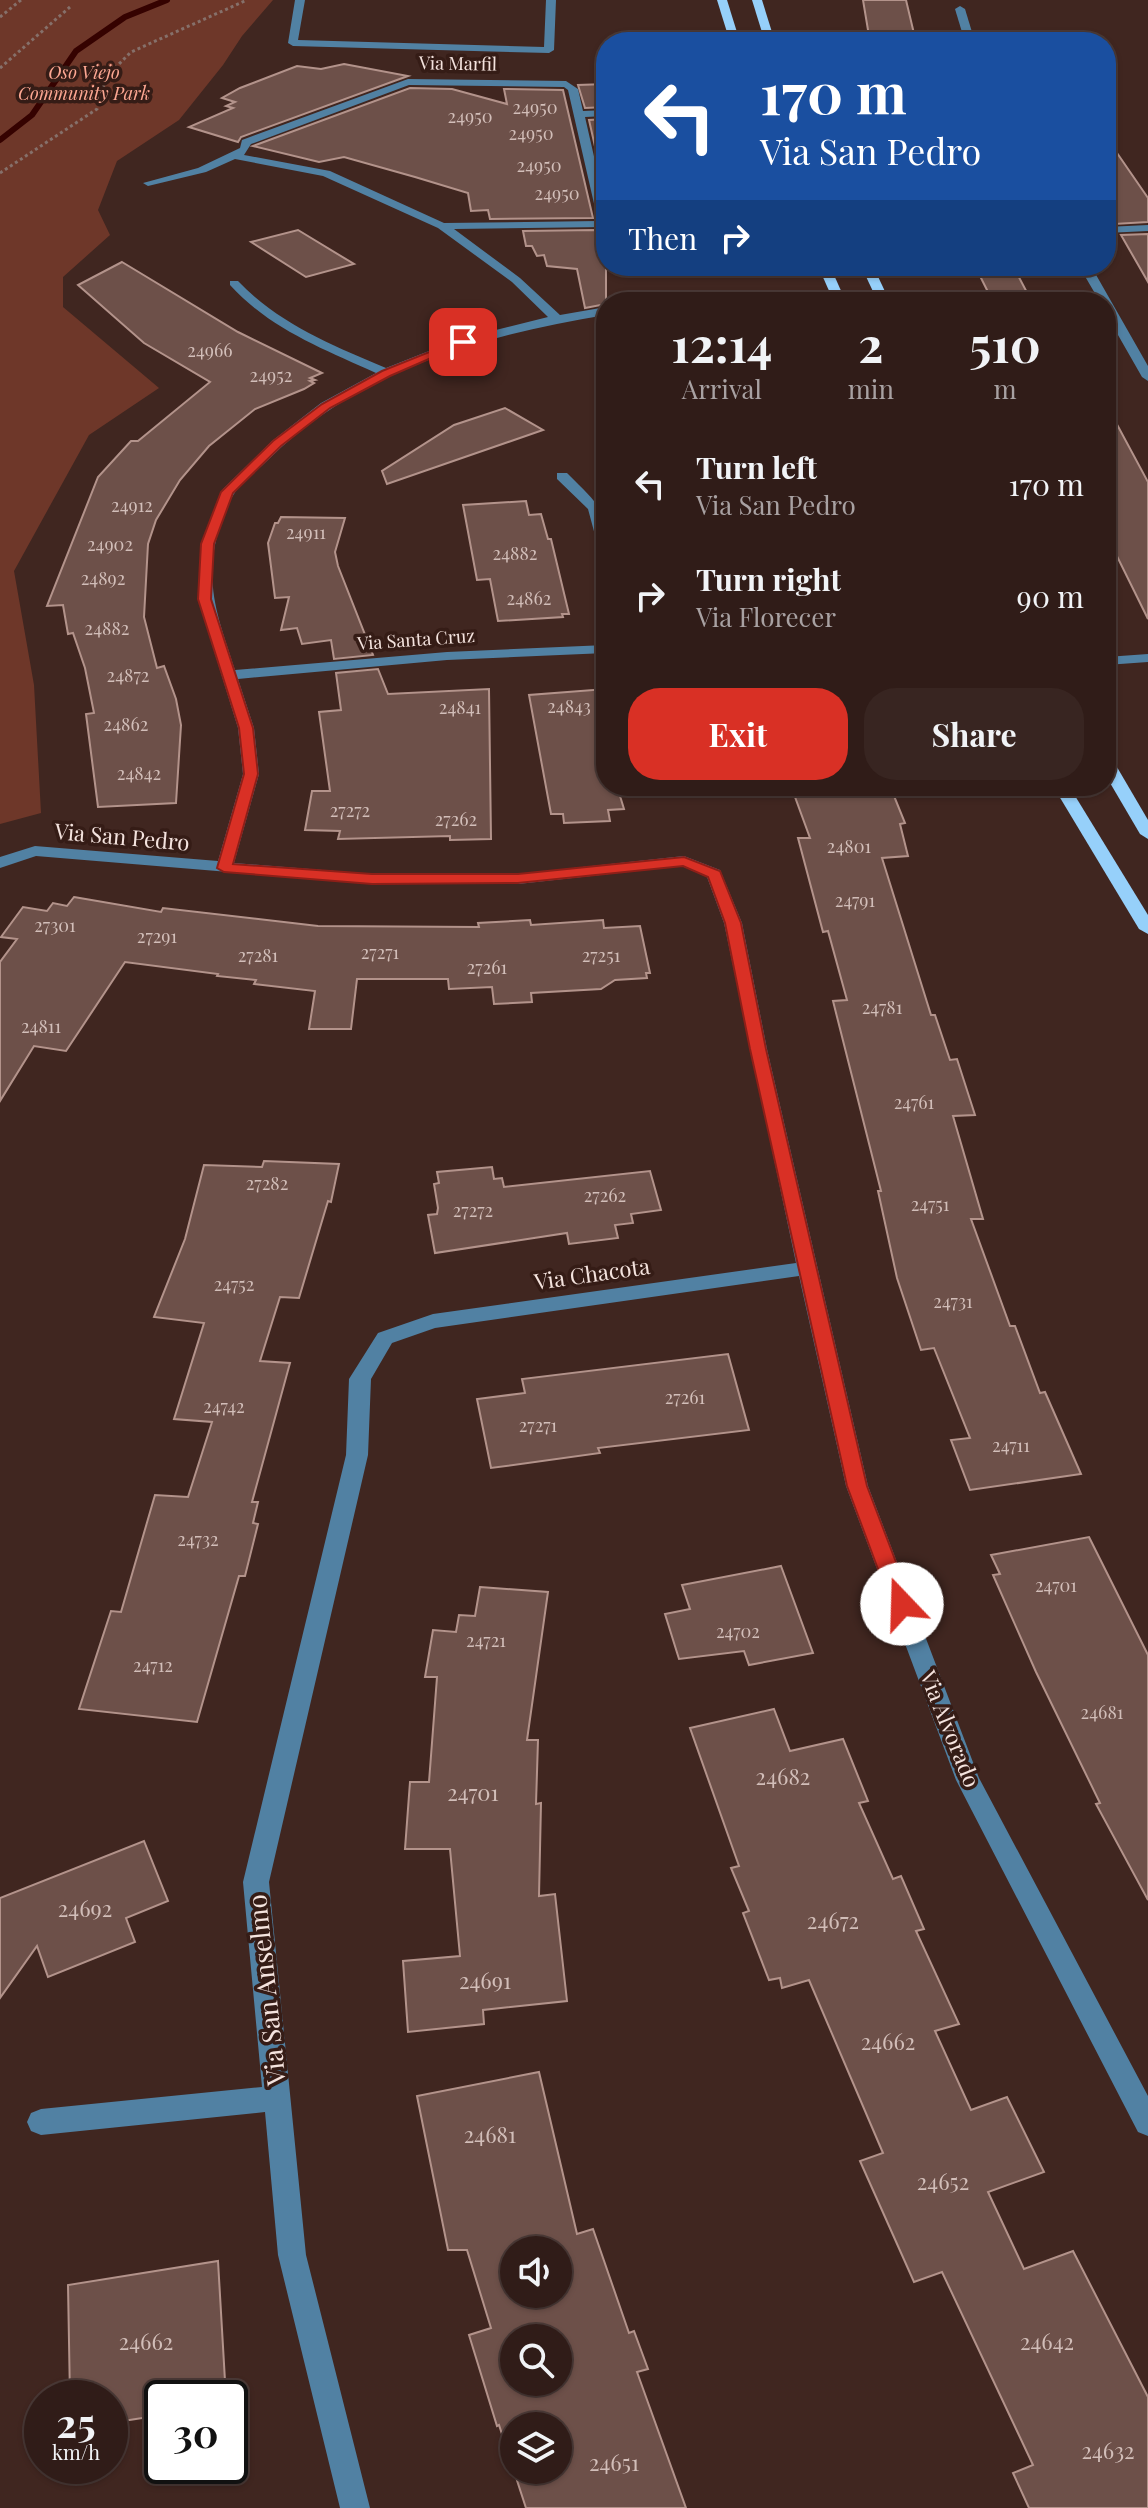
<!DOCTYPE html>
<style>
:root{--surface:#301c18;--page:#382521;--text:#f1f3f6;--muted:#a8a1a2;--line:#4b3a37;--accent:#d93025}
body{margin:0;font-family:"Playfair Display",serif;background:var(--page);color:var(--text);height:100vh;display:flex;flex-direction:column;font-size:30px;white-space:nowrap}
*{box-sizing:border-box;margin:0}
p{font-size:26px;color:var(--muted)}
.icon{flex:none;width:44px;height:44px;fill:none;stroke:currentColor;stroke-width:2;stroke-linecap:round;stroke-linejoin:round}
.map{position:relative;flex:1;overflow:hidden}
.panel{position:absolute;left:596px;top:292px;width:520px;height:504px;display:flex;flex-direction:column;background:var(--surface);border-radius:32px;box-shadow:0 2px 6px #0004,0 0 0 2px var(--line)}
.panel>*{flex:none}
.guide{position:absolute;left:596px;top:32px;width:520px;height:244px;border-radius:32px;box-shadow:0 2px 6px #0004,0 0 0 2px var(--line);background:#1a4fa0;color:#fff;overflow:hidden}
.tools{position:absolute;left:500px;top:2236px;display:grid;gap:16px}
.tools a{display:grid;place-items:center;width:72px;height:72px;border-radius:50%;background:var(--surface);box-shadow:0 2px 6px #0004,0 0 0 2px var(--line);font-size:40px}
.speed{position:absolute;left:24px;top:2380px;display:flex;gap:16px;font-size:40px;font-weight:700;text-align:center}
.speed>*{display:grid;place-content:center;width:104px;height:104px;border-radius:50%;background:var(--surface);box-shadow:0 2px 6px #0004,0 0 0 2px var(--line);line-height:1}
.speed small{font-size:20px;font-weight:400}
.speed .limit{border:4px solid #111;border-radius:12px;background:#fff;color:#111}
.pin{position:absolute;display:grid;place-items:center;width:68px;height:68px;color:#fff;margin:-34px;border-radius:16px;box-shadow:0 4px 12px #0006}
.me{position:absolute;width:88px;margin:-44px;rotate:339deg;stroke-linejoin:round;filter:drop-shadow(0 0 6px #0008)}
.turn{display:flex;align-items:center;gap:28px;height:168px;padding:0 32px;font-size:36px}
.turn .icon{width:104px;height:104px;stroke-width:2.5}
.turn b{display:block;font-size:56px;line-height:68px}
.then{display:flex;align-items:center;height:76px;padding:0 32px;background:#0003;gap:16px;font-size:30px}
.eta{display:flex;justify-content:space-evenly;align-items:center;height:136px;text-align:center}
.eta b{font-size:48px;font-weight:700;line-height:56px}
.action{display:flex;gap:16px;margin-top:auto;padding:16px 32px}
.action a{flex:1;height:92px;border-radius:32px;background:var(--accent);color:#fff;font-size:32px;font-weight:700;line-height:92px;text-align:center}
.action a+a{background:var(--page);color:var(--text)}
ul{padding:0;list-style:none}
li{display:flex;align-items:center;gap:24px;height:112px;padding:0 32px}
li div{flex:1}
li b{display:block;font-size:30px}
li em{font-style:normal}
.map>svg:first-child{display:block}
.green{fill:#6e3729}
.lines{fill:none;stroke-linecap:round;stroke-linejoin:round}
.stream{stroke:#350200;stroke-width:6}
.building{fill:#6d5049;stroke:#b3938b;stroke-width:2;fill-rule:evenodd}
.path{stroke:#86706a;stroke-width:3;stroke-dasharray:3 3;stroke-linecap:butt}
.minor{fill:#5181a3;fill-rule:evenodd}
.major{fill:#96d0fa;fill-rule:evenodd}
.route{fill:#d93025;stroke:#8d1f18;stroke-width:2}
.labels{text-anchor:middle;stroke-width:7;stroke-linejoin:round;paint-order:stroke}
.far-street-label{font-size:18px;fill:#f4e3de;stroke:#351c16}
.far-park-label{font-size:18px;font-style:italic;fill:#fda792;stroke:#351c16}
.number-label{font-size:18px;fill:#d2beb9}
.street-label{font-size:22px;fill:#f4e3de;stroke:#351c16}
.near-number-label{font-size:22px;fill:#d2beb9}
.near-street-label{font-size:26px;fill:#f4e3de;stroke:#351c16}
</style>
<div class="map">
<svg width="1148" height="2508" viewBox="0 0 1148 2508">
<rect width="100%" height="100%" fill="#402620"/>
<polygon class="green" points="0,0 273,0 242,36 223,65 179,120 117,161 98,210 110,235 63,277 63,307 159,388 89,435 14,571 34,685 41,813 0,824"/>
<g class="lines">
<polyline class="stream" points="0,140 32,115 76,51 125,17 167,0"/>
</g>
<g class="building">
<polygon points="863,0 906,0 916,42 870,42"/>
<polygon points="344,64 408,76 241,137 238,142 189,127 233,108 226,106 235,102 222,98 240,88 297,66 321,69"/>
<polygon points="606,84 606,107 585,108 578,85"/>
<polygon points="410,88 452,89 507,104 504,89 563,90 593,218 490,219 488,210 471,211 468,193 415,177 344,157 319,162 253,146"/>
<polygon points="606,119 606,151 596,151 589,120"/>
<polygon points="1106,137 1148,198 1148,222 1114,224 1106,211"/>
<polygon points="298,230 354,264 306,277 251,242"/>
<polygon points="596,230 597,234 606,234 606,304 585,308 577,269 547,266 544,255 537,256 532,246 526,246 523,231"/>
<polygon points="1148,234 1148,282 1121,235"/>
<polygon points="122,262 238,332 322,373 310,378 315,380 310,381 314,383 304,389 255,409 209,446 180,480 156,520 148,544 144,617 157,668 164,666 176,699 181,725 176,803 98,807 86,714 94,713 85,668 73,633 68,634 63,605 47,606 98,477 131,441 138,441 210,382 144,343 78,285"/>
<polygon points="975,266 1013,266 1032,302 993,302"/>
<polygon points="1106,404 1148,482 1148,619 1106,534"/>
<polygon points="505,408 543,430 387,484 382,471 454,425"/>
<polygon points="526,501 529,515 541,514 548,539 551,539 569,614 562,614 563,617 498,621 490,579 477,580 463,505"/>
<polygon points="281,517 345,518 335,552 338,566 373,655 334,659 331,640 302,644 297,628 281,630 289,597 275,598 268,543 275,523 278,523"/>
<polygon points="378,669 388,694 489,689 491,839 450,840 450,836 338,839 340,831 305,830 312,791 330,791 319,712 341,710 336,673"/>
<polygon points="606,689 606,723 597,723 606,751 606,786 617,786 624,809 608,810 610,821 564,823 563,814 551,814 529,695"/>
<polygon points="791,786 890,786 905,823 900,824 908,856 882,858 931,1015 935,1015 950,1060 957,1059 975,1115 953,1116 983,1219 971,1219 1010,1326 1015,1326 1040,1393 1045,1392 1081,1474 970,1490 951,1440 970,1438 934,1348 921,1350 897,1278 878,1191 881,1191 833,1001 847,1000 828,931 823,932 798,838 810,838"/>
<polygon points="74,897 161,912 163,908 318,926 479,927 478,923 530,920 531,925 603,920 604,928 640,926 650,973 646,973 647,978 615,980 601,989 531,993 532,1002 494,1004 492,987 449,989 448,979 357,979 351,1029 309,1029 315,991 254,984 256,980 217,976 218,974 125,962 66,1051 34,1046 0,1101 0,962 17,939 1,937 23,907 47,911 53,903 67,906"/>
<polygon points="264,1161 339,1164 331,1202 328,1201 299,1298 280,1297 260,1361 290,1363 252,1502 258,1502 253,1523 258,1524 245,1576 239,1576 197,1722 79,1709 111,1611 121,1612 155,1495 188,1497 212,1422 174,1419 204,1323 154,1317 185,1239 204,1165 262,1167"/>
<polygon points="492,1167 494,1179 502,1178 504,1187 650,1171 661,1210 631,1214 633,1223 615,1225 618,1238 569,1244 567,1233 435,1253 428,1215 437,1214 438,1208 434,1184 439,1183 437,1172"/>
<polygon points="728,1354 749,1430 598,1448 600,1453 491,1468 477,1399 525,1393 522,1379"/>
<polygon points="1089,1537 1148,1655 1148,1900 1096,1804 1100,1803 1036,1672 993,1575 1000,1574 991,1555"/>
<polygon points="781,1566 813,1653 749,1665 744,1651 679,1659 665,1614 690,1609 682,1585"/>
<polygon points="480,1587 548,1592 527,1740 538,1740 536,1804 541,1803 539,1896 555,1894 567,2001 483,2010 484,2024 408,2032 403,1961 460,1956 450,1849 405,1849 410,1782 429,1782 437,1677 425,1677 433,1630 456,1632 459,1615 475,1616"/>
<polygon points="774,1709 790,1751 843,1739 868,1801 859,1803 893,1879 901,1876 924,1929 916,1931 959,2024 935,2031 971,2110 1007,2097 1044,2172 988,2192 1024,2269 1073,2251 1148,2397 1148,2508 1029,2508 1013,2473 1033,2465 942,2272 914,2282 860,2161 883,2153 809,1980 782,1988 780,1978 769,1980 743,1913 749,1911 731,1868 739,1866 690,1728"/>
<polygon points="144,1841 168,1901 126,1918 135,1942 48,1977 37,1946 0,1998 0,1898"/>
<path d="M539 2072 577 2234 593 2229 629 2333 634 2331 648 2369 637 2372 686 2508H526L499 2425 497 2426 469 2335 491 2328 467 2250H448L417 2096ZM514 2250H558V2294H514ZM514 2338H558V2382H514ZM514 2426H558V2470H514Z"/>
<polygon points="218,2261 226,2398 162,2398 162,2415 110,2423 110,2398 70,2398 68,2285"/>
</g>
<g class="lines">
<g class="path">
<polyline points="0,17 21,0"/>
<polyline points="0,68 70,7"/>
<polyline points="0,173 97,109 106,77 131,52 247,0"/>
</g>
<g class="minor">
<polygon points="295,0 305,0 298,40 544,47 546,0 556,0 554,50 549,53 293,46 288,43"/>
<polygon points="960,6 965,9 975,42 965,42 955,9"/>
<path d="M408 79 566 81 578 89 583 111 606 110V116L585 117 606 209V227L454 229 520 278 560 315 606 307V315C484 335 359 370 269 459 258 470 242 481 234 494 226 506 218 531 215 545 206 592 221 626 235 670L447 652 606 645V653L447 660 238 679 254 728 259 774 234 863 372 874H518L684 856 720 870 742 923 767 1049 868 1486 979 1778 1148 2096V2136L1138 2132 956 1780 846 1486 799 1276 435 1328 392 1343 371 1379 368 1455 269 1882 306 2255 370 2508H340L278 2255 265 2112 41 2135 31 2131 27 2122 31 2113 41 2109 262 2087 243 1882 346 1455 349 1379 378 1333 433 1314 796 1263 724 923 707 877 682 866 518 884H372L36 856 0 868V857L35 846 218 861 243 774 238 728 198 599 201 544 223 489 272 441 321 403 376 373C323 349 270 329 230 285V281H238C279 324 332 345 386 368L459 339 548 317 512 282 438 228 323 176 235 159 206 172 148 186 143 183 198 168 240 148 242 140ZM409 85 564 87 568 90 598 221 444 223 330 171 244 155 251 144Z"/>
<polygon points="1148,225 1148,231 1106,233 1106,227"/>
<polygon points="1079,266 1091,266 1148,366 1148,381 1142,377 1106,314 1106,302 1100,302"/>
<polygon points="880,290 886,294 884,297 797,302 724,302 730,298"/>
<path d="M557 473H567C599 505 606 507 606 554L599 550 588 509 557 479Z"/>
<polygon points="1148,654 1148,662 1106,665 1106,657"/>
</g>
<g class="major">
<polygon points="717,0 727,0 740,42 730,42"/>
<polygon points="752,0 762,0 775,42 765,42"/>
<polygon points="818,266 830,266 846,302 834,302"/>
<polygon points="861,266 873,266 890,302 878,302"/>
<polygon points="1106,757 1114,762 1148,820 1148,839 1140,834 1106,776"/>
<polygon points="1053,786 1069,786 1148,915 1148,934 1139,929"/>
</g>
</g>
<polygon class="route" points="459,340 468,342 390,376 330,408 281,446 233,493 214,544 211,599 253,728 258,774 233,864 372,874 518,874 684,857 720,871 741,923 766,1049 867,1486 912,1604 909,1610 902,1612 894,1610 891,1604 847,1486 750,1049 725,923 708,877 683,866 518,883 372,884 224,872 217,868 244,774 239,728 198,599 201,544 221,492 273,441 322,404 382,371"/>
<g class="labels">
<g class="far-street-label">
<text transform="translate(458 64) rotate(1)" y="6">Via Marfil</text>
<text transform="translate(416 640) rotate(-4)" y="6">Via Santa Cruz</text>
</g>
<g class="far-park-label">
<text x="84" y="79">Oso Viejo<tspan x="84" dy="21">Community Park</tspan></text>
</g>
<g class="number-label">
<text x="535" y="114">24950</text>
<text x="470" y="123">24950</text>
<text x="531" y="140">24950</text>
<text x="539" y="172">24950</text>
<text x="557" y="200">24950</text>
<text x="210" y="357">24966</text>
<text x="271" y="382">24952</text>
<text x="132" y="512">24912</text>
<text x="306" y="539">24911</text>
<text x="110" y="551">24902</text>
<text x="515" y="560">24882</text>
<text x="103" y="585">24892</text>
<text x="529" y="605">24862</text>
<text x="107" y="635">24882</text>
<text x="128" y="682">24872</text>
<text x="569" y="713">24843</text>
<text x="460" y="714">24841</text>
<text x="126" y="731">24862</text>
<text x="139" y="780">24842</text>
<text x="350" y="817">27272</text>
<text x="456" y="826">27262</text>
<text x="849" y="853">24801</text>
<text x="855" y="907">24791</text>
<text x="55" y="932">27301</text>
<text x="157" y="943">27291</text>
<text x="380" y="959">27271</text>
<text x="258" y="962">27281</text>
<text x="601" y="962">27251</text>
<text x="487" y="974">27261</text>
<text x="882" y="1014">24781</text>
<text x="41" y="1033">24811</text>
<text x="914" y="1109">24761</text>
<text x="267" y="1190">27282</text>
<text x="605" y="1202">27262</text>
<text x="930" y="1211">24751</text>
<text x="473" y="1217">27272</text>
<text x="234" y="1291">24752</text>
<text x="953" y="1308">24731</text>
<text x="685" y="1404">27261</text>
<text x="224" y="1413">24742</text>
<text x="538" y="1432">27271</text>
<text x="1011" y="1452">24711</text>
<text x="198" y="1546">24732</text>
<text x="1056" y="1592">24701</text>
<text x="738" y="1638">24702</text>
<text x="486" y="1647">24721</text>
<text x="153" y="1672">24712</text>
<text x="1102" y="1719">24681</text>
</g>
<g class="street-label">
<text transform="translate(122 837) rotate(5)" y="8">Via San Pedro</text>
<text transform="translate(592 1274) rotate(-8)" y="8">Via Chacota</text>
<text transform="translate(950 1729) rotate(68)" y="8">Via Alvorado</text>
</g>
<g class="near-number-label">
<text x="783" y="1785">24682</text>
<text x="473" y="1801">24701</text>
<text x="85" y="1917">24692</text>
<text x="833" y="1929">24672</text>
<text x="485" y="1989">24691</text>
<text x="888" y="2050">24662</text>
<text x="490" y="2143">24681</text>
<text x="943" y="2190">24652</text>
<text x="146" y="2350">24662</text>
<text x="1047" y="2350">24642</text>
<text x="1108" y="2459">24632</text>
<text x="614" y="2471">24651</text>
</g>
<g class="near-street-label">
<text transform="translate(267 1990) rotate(-96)" y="9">Via San Anselmo</text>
</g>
</g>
</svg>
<div class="tools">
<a><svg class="icon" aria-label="sound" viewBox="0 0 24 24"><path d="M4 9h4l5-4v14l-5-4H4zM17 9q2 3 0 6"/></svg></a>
<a><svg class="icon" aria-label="search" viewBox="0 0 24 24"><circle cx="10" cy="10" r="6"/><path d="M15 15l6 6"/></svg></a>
<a><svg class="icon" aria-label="layers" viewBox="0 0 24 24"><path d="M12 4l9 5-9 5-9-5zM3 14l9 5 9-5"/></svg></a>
</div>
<div class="speed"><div>25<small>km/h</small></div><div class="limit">30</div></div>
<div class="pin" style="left:463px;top:342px;background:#d93025"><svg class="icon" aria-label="arrive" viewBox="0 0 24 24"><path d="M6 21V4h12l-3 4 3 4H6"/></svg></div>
<svg class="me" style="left:902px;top:1604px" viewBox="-20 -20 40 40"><circle r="19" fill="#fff"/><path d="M0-13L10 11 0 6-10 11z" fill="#d93025"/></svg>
<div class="guide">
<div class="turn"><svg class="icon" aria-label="left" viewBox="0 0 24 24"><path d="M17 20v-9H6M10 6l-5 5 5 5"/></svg><div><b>170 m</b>Via San Pedro</div></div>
<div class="then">Then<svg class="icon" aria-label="right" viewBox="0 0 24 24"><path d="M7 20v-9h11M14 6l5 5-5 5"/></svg></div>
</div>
<section class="panel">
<div class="eta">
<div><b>12:14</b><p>Arrival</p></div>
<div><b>2</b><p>min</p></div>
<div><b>510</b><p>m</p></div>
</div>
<ul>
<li><svg class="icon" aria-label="left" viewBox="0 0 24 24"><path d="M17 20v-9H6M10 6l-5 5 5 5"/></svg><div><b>Turn left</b><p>Via San Pedro</p></div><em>170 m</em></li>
<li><svg class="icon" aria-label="right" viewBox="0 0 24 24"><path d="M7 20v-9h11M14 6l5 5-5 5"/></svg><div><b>Turn right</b><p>Via Florecer</p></div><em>90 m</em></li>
</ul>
<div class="action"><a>Exit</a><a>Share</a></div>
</section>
</div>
